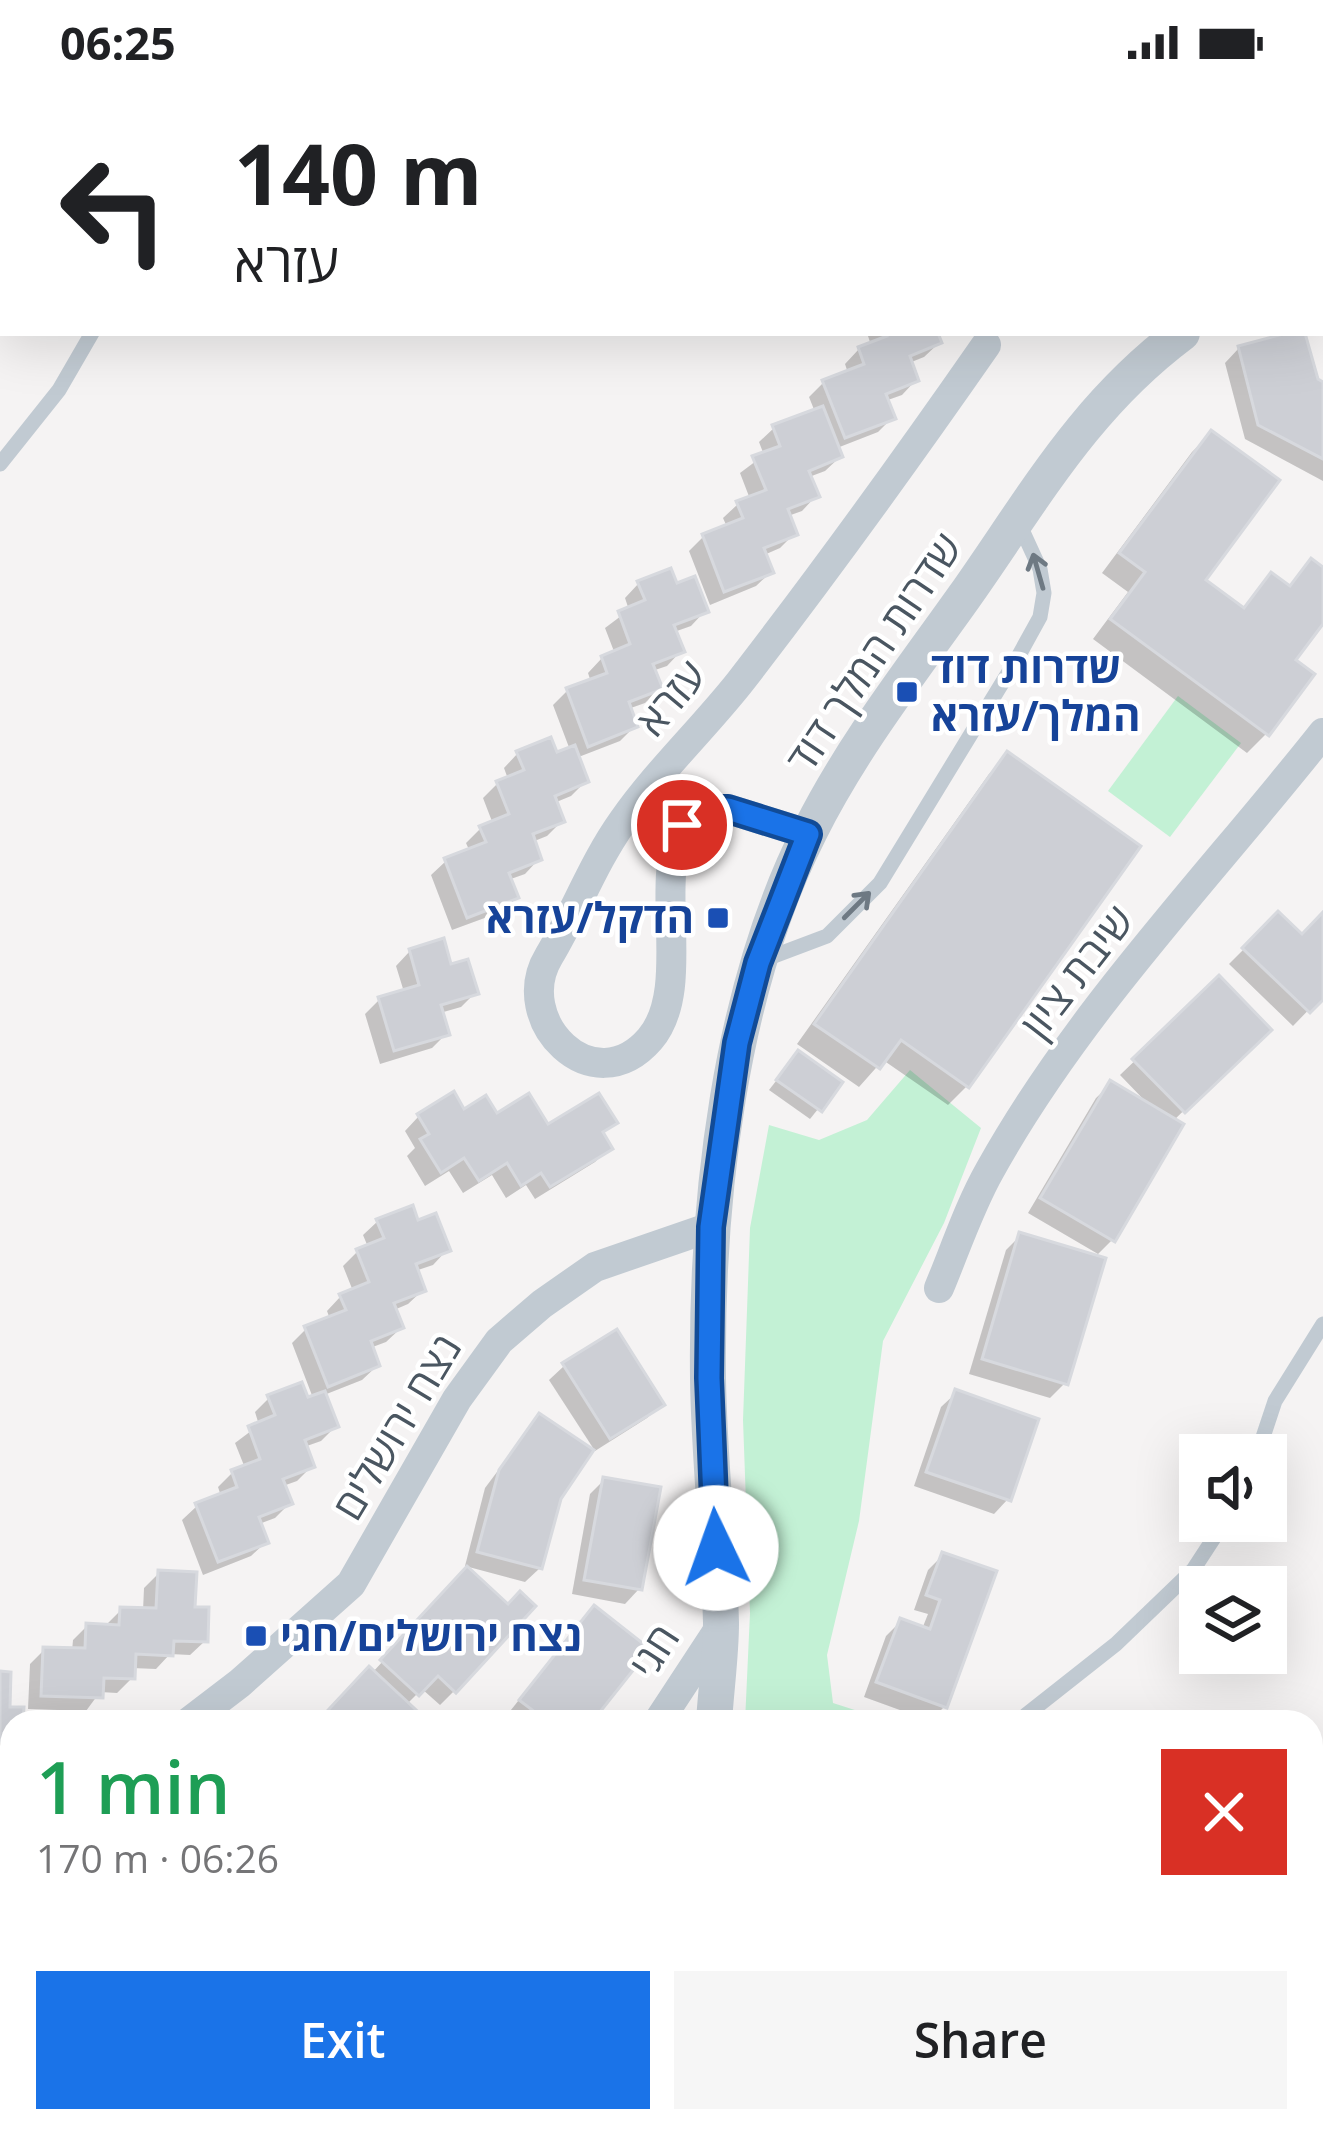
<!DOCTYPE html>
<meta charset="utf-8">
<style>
:root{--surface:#fff;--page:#f6f6f6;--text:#202124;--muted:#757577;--accent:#1a73e8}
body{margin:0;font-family:"Open Sans",Heebo,sans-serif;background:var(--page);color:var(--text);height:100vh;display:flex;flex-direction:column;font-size:45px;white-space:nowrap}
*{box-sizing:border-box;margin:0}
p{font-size:39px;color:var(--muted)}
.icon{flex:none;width:66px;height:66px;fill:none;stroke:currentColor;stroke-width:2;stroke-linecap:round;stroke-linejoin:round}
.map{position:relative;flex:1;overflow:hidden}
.side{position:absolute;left:0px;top:1626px;width:1323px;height:423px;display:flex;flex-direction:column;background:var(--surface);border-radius:36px 36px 0 0;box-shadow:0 12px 48px #0002}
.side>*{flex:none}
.top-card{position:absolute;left:0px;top:0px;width:1323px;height:252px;box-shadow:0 12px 48px #0002;background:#fff;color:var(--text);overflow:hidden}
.controls{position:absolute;left:1179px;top:1350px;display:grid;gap:24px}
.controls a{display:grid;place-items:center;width:108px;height:108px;border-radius:0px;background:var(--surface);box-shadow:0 12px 48px #0002;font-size:60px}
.pin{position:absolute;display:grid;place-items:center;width:102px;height:102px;color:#fff;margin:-51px;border:6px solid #fff;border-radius:50%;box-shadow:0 3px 12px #0007}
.me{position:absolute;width:132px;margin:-66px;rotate:357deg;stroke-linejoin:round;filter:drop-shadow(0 0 9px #0008)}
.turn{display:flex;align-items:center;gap:42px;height:252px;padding:0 36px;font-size:54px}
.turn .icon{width:156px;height:156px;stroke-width:2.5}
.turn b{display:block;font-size:84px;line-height:102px}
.round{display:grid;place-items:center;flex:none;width:126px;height:126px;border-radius:0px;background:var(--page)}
.head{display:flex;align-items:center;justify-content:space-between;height:204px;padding:0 36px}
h1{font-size:72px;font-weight:600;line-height:90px;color:#1e9e55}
.cta{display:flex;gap:24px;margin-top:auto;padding:24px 36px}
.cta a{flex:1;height:138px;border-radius:0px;background:var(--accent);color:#fff;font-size:48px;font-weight:600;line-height:138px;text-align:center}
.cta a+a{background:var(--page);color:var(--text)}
.status{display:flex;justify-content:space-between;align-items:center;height:84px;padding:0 60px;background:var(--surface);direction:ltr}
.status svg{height:33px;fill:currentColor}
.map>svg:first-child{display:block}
.green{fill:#c3f1d5}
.shadow{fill:#0003}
.building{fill:#cdcfd5;stroke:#d7d9de;stroke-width:3}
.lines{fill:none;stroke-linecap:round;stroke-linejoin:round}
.service{stroke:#c1cad2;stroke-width:15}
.minor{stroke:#c1cad2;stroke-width:30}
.tertiary{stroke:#c1cad2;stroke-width:36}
.oneway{stroke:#6e7983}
.route-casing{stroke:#114b97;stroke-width:30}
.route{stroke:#1a73e8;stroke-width:21}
.transit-dot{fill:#1a4fb4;stroke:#fff;stroke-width:4.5}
.labels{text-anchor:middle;stroke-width:9;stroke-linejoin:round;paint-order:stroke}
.street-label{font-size:42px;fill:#4a5661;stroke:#fff}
.transit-label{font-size:42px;font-weight:bold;fill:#164399;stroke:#fff;text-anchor:start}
</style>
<div class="status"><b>06:25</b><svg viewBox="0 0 49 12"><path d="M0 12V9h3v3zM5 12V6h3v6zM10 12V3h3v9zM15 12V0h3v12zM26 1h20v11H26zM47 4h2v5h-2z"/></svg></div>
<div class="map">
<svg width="1323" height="2047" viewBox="0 0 1323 2047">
<rect width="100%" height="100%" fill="#f5f3f3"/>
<g class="green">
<polygon points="1178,612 1241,659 1170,753 1108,707"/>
<polygon points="910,986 981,1044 944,1139 883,1257 859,1437 827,1571 833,1619 892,1638 745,1638 750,1529 743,1336 750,1144 769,1041 819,1056 867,1036"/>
<polygon points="12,1965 12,2037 553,2037 545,2047 0,2047 0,1972"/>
</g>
<g class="shadow">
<polygon points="706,0 800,0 799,3"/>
<polygon points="1290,0 1323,0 1320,75 1320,3 1287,3"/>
<polygon points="867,249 935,249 939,259 924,273 909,279 916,296 902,311 885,317 892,334 878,348 837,364 840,373 825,387 809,393 816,412 802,427 788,432 794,450 780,464 764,471 771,488 756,502 710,521 689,467 703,453 727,443 723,434 738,420 750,415 740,389 764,371 759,358 774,344 815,328 809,313 824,298 848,289 845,280 859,265 871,261"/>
<polygon points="1302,249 1315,297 1323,301 1323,397 1245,355 1225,279 1239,264"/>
<polygon points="1211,349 1202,496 1241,526 1271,492 1287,504 1311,478 1323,487 1323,535 1292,577 1266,650 1247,669 1093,555 1128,508 1102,489 1192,368"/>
<polygon points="639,499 676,502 705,527 691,542 674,548 681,567 667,582 652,587 659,605 645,619 628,625 635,642 620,657 576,674 585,698 571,712 554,719 561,738 547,752 532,758 539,775 525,790 508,796 515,813 501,828 452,846 431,791 446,777 470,768 466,759 481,744 493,740 483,714 498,699 508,695 504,684 518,669 555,672 570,666 553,621 567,607 591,598 588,589 602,574 615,570 605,544 629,526 625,514"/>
<polygon points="1008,671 967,1002 948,1021 883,976 859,1003 797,960 989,690"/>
<polygon points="1278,831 1302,854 1323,832 1323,911 1293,942 1229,880"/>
<polygon points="410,867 449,883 475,909 461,923 440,929 446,950 432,964 380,980 365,930 380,915 404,908 396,882"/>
<polygon points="1219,896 1267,946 1173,1037 1112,1156 1098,1170 1028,1129 1096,1014 1111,1000 1147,1019 1120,991"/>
<polygon points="790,979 839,999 810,1035 769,1006"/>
<polygon points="463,1029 547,1044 614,1039 601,1051 609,1064 595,1078 535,1115 526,1101 506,1114 492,1091 463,1109 449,1087 425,1102 407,1072 415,1064 405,1047 419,1032"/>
<polygon points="378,1137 416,1140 447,1166 433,1181 415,1187 423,1206 408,1220 394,1226 401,1244 386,1258 370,1264 377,1282 362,1296 324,1311 336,1342 321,1357 304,1363 312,1382 297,1397 283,1402 289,1420 275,1434 259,1440 266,1458 251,1472 203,1491 182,1436 197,1422 221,1412 218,1403 232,1389 245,1384 235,1359 259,1341 255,1328 269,1314 313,1314 292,1259 306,1245 330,1235 327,1227 341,1212 353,1207 343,1182 358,1167 368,1163 363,1151"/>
<polygon points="1020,1152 1065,1299 1050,1314 969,1290 1006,1166"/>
<polygon points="616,1249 662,1320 647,1334 595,1367 549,1296 564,1282"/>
<polygon points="956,1309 1008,1415 994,1430 914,1402 941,1323"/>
<polygon points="539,1332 558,1413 540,1484 525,1498 465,1482 485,1404"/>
<polygon points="604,1396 639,1505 625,1520 572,1510 590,1410"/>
<polygon points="943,1471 944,1623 930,1637 864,1613 886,1552 901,1537 922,1545 928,1530 914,1526 928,1486"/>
<polygon points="159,1489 192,1526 205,1557 190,1571 170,1570 156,1585 132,1584 132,1594 117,1609 100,1608 86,1627 28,1625 30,1580 44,1566 72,1567 73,1556 87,1542 107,1540 121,1526 143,1527 144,1504"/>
<polygon points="453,1501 454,1607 440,1621 422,1605 406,1621 425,1638 320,1638 372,1589"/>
<polygon points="580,1539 588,1638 516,1638 507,1631"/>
<polygon points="0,1590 7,1625 20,1638 12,1638 12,1664 5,1672 0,1671"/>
<polygon points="12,1820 12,1843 4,1828"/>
</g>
<g class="building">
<polygon points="734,0 803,0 802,3"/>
<polygon points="990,0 1044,0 1050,3 988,3"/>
<polygon points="1287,0 1323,0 1323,71 1320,3 1284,3"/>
<polygon points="886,249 938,249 942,259 910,272 919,297 886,310 896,335 845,354 822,296 864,280 858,263 887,252"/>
<polygon points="1287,249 1305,249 1318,295 1323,298 1323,375 1258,341 1238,262"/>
<polygon points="823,322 843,373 809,387 820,413 788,425 798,451 764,464 774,489 724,508 702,450 743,434 736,417 766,406 752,372 780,362 772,341"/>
<polygon points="1211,346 1280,396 1206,496 1244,524 1271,488 1290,502 1311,474 1323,483 1323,540 1296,576 1315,590 1269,652 1110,535 1145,488 1119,469"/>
<polygon points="671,484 677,499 695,492 709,528 674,541 685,568 653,580 663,605 629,618 638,643 588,663 566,604 607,589 601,572 630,560 618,527 645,516 637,497"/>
<polygon points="551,653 557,668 575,661 589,698 555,712 565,738 533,750 542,776 509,789 519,814 467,834 444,774 486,758 479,742 509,730 496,697 524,686 516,667"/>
<polygon points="1007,667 1141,762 969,1004 901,956 880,985 814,940"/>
<polygon points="1278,827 1302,850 1323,828 1323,916 1310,929 1242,864"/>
<polygon points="444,854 451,880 468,875 479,910 441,921 450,951 394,967 378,913 419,901 409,865"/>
<polygon points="1219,891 1272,946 1185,1029 1132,975"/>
<polygon points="798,966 843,998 822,1028 776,996"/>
<polygon points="1110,996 1184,1040 1115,1158 1040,1114"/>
<polygon points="454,1007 464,1025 486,1011 497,1029 529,1009 548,1040 599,1009 618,1039 603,1048 613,1065 550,1103 541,1089 521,1102 507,1079 479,1097 464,1074 441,1089 420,1055 429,1050 417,1030"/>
<polygon points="413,1121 418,1136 436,1129 451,1167 416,1180 426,1207 394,1219 404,1244 371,1257 380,1282 328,1303 304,1242 346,1226 339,1210 369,1198 356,1165 384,1154 376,1135"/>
<polygon points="1019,1148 1106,1174 1068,1301 982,1275"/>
<polygon points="617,1245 665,1321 610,1355 562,1279"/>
<polygon points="302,1298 308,1313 325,1307 339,1343 305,1356 315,1383 283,1395 293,1420 259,1433 269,1459 218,1478 195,1419 237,1403 231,1386 260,1375 248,1342 275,1331 267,1311"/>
<polygon points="955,1305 1039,1335 1011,1417 926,1388"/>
<polygon points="539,1329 594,1366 561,1415 542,1485 477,1468 499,1386"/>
<polygon points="603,1393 661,1403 642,1506 584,1496"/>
<polygon points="942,1468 997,1487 947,1624 876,1598 900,1534 930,1545 940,1516 926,1511"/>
<polygon points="467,1482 508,1520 520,1507 536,1522 456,1609 438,1592 419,1612 380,1576"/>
<polygon points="158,1486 197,1488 195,1523 209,1523 208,1558 174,1557 173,1572 136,1570 135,1595 104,1594 103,1614 41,1612 43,1563 85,1564 86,1539 119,1541 120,1523 156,1524"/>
<polygon points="594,1521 650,1565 592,1638 548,1638 519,1616"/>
<polygon points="369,1582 429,1638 317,1638"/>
<polygon points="0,1587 11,1588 10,1623 24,1623 23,1638 12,1638 12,1658 0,1658"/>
<polygon points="0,1841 2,1846 12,1841 12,1936 0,1942"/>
</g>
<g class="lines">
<g class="service">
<polyline points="234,3 236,0"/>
<polyline points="0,380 59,306 92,249"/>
<polyline points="766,875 827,852 880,799 1018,573 1040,533 1044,509 1040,485 1018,437"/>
<polyline points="1257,1371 1275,1317 1323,1240"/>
<polyline points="1022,1638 1026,1631 1116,1560 1193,1486 1225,1437"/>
<polyline points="717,2047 730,2037"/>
</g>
<g class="minor">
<polyline points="894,3 895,0"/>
<polyline points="1226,3 1226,0"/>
<path d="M808 750 728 725H701C695 730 685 736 682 744 653 800 693 905 650 955 593 1021 510 936 549 872 576 827 593 779 623 737 658 687 702 646 740 598 825 488 906 376 986 261"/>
<path d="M939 1204C955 1166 969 1123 990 1086 1079 926 1210 792 1323 649"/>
<polyline points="189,1638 240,1599 351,1500 457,1315 499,1257 542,1220 595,1183 711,1143"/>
<polyline points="658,1638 721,1542"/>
<polyline points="0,1741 12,1734"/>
</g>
<g class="tertiary">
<polyline points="1320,176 1323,174"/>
<path d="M714 1638C716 1605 721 1571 721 1539 719 1457 709 1376 708 1294 706 1117 729 907 810 747 852 663 910 589 964 513 1034 414 1083 323 1182 249"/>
<polyline points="575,2047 583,2037"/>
</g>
</g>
<defs><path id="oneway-shaft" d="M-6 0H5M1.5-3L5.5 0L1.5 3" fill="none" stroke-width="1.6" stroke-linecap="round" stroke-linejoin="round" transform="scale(3)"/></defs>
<g class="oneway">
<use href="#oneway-shaft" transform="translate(1038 487) rotate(-106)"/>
<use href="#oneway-shaft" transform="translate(857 821) rotate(-45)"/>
</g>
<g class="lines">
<defs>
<polyline id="route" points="682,741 701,725 728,725 808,750 758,879 737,959 711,1143 709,1294 716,1464"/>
</defs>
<use href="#route" class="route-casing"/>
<use href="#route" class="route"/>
</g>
<g class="transit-dot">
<rect x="895" y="596" width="24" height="24" rx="6"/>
<rect x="706" y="822" width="24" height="24" rx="6"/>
<rect x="244" y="1540" width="24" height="24" rx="6"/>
</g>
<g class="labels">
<g class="street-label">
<text transform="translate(874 569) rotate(-56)" y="15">שדרות המלך דוד</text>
<text transform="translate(671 614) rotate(-50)" y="15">עזרא</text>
<text transform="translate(1077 888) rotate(-52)" y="15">שיבת ציון</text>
<text transform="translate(397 1343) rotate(-59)" y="15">נצח ירושלים</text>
<text transform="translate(654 1567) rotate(-57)" y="15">חגי</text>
</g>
<g class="transit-label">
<text x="931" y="599">שדרות דוד<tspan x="931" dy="48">המלך/עזרא</tspan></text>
<text x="694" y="849" text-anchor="end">הדקל/עזרא</text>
<text x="280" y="1567">נצח ירושלים/חגי</text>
</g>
</g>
</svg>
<div class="controls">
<a><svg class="icon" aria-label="sound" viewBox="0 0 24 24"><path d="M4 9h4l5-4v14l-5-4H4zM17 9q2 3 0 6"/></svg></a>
<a><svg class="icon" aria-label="layers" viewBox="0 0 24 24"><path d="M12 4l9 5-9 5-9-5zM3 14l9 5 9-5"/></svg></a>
</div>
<div class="pin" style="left:682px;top:741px;background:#d93025"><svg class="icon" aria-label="arrive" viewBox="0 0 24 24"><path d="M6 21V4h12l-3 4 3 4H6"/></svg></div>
<svg class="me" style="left:716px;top:1464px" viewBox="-20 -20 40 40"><circle r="19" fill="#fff"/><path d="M0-13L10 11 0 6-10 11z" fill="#1a73e8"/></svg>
<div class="top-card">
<div class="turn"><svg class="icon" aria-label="left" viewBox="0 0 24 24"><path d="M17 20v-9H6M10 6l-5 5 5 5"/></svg><div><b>140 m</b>עזרא</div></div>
</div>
<section class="side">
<div class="head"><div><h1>1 min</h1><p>170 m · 06:26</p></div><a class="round" style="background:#d93025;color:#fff"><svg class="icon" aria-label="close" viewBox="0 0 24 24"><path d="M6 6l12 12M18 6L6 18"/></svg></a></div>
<div class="cta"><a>Exit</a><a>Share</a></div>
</section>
</div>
